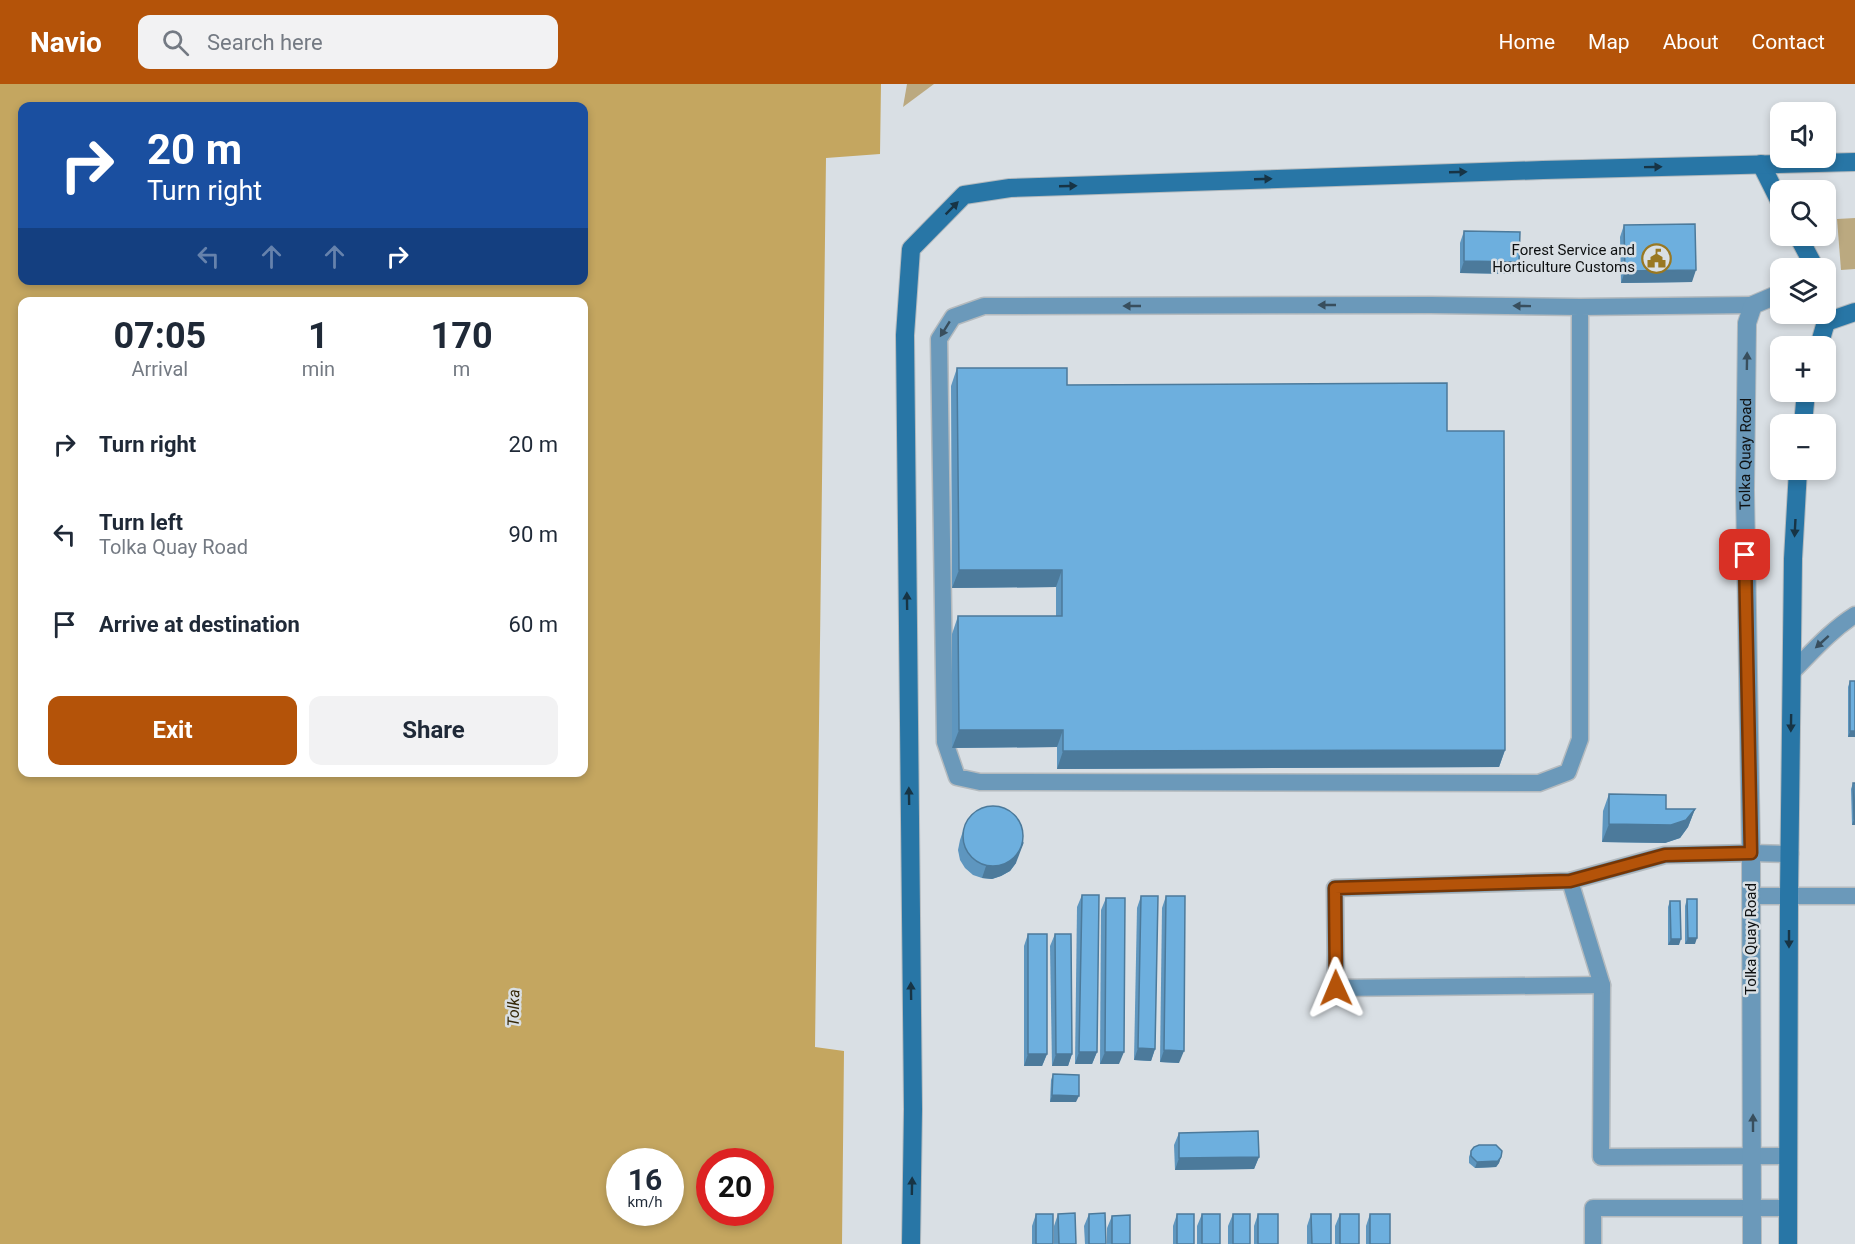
<!DOCTYPE html>
<meta charset="utf-8">
<style>
:root{--surface:#fff;--page:#f2f2f3;--text:#1f2937;--muted:#747a83;--accent:#b45309}
body{margin:0;font-family:Roboto,sans-serif;background:var(--page);color:var(--text);height:100vh;display:flex;flex-direction:column;font-size:22px;white-space:nowrap}
*{box-sizing:border-box;margin:0}
p{font-size:20px;color:var(--muted)}
.icon{flex:none;width:33px;height:33px;fill:none;stroke:currentColor;stroke-width:2;stroke-linecap:round;stroke-linejoin:round}
.map{position:relative;flex:1;overflow:hidden}
.sheet{position:absolute;left:18px;top:213px;width:570px;height:480px;display:flex;flex-direction:column;background:var(--surface);border-radius:12px;box-shadow:0 3px 9px #0003}
.sheet>*{flex:none}
.guide{position:absolute;left:18px;top:18px;width:570px;height:183px;border-radius:12px;box-shadow:0 3px 9px #0003;background:#1a4fa0;color:#fff;overflow:hidden}
.controls{position:absolute;left:1770px;top:18px;display:grid;gap:12px}
.controls a{display:grid;place-items:center;width:66px;height:66px;border-radius:12px;background:var(--surface);box-shadow:0 3px 9px #0003;font-size:30px}
.speed{position:absolute;left:606px;top:1064px;display:flex;gap:12px;font-size:30px;font-weight:700;text-align:center}
.speed>*{display:grid;place-content:center;width:78px;height:78px;border-radius:50%;background:var(--surface);box-shadow:0 3px 9px #0003;line-height:1}
.speed small{font-size:15px;font-weight:400}
.speed .limit{border:9px solid #d22;background:#fff;color:#111}
.pin{position:absolute;display:grid;place-items:center;width:51px;height:51px;color:#fff;margin:-26px;border-radius:12px;box-shadow:0 3px 9px #0006}
.me{position:absolute;width:66px;margin:-33px;rotate:359deg;stroke-linejoin:round;filter:drop-shadow(0 0 4px #0008)}
.turn{display:flex;align-items:center;gap:21px;height:126px;padding:0 30px;font-size:27px}
.turn .icon{width:78px;height:78px;stroke-width:2.5}
.turn b{display:block;font-size:42px;line-height:51px}
.lanes{display:flex;align-items:center;height:57px;padding:0 30px;background:#0003;justify-content:center;gap:30px;direction:ltr}
.lanes .off{opacity:.35}
.eta{display:flex;justify-content:space-evenly;align-items:center;height:102px;text-align:center}
.eta b{font-size:36px;font-weight:700;line-height:42px}
.primary-button{display:flex;gap:12px;margin-top:auto;padding:12px 30px}
.primary-button a{flex:1;height:69px;border-radius:12px;background:var(--accent);color:#fff;font-size:24px;font-weight:700;line-height:69px;text-align:center}
.primary-button a+a{background:var(--page);color:var(--text)}
ul{padding:0;list-style:none}
li{display:flex;align-items:center;gap:18px;height:90px;padding:0 30px}
li div{flex:1}
li b{display:block;font-size:22px}
li em{font-style:normal}
header{display:flex;align-items:center;gap:36px;box-sizing:border-box;height:84px;padding:0 30px;background:var(--accent);color:#fff}
header strong{font-size:28px}
nav{display:flex;gap:33px;margin-inline-start:auto;font-size:21px}
.search{width:420px;height:54px;background:var(--page);display:flex;align-items:center;gap:15px;box-sizing:border-box;padding:0 21px;border-radius:12px;color:var(--muted);font-size:22px}
.map>svg:first-child{display:block}
.green{fill:#bba980}
.water{fill:#c4a660;fill-rule:evenodd}
.lines{fill:none;stroke-linecap:round;stroke-linejoin:round}
.lane-casing{stroke:#b4babe;stroke-width:19}
.street-casing{stroke:#b4babe;stroke-width:20}
.secondary-casing{stroke:#b4babe;stroke-width:20}
.lane{stroke:#6b99ba;stroke-width:16}
.street{stroke:#6b99ba;stroke-width:18}
.secondary{stroke:#2876a6;stroke-width:18}
.wall{fill:#5e96bf}
.shaded-wall{fill:#4c7a9b}
.building{fill:#6dafde;stroke:#4c7a9b;stroke-width:1.5}
.oneway{fill:#173445}
.oneway2{fill:#384e5d}
.route-casing{stroke:#753606;stroke-width:15}
.route{stroke:#b45309;stroke-width:10}
.labels{text-anchor:middle;stroke-width:5;stroke-linejoin:round;paint-order:stroke}
.poi-label{font-size:15px;fill:#0e1011;stroke:#d9dfe4;text-anchor:end}
.street-label{font-size:15px;fill:#0e1011;stroke:#d9dfe4}
.water-label{font-size:16px;font-style:italic;fill:#362909;stroke:#d9dfe4}
</style>
<header>
<strong>Navio</strong>
<div class="search"><svg class="icon" aria-label="search" viewBox="0 0 24 24"><circle cx="10" cy="10" r="6"/><path d="M15 15l6 6"/></svg>Search here</div>
<nav><a>Home</a><a>Map</a><a>About</a><a>Contact</a></nav>
</header>
<div class="map">
<svg width="1855" height="1160" viewBox="0 0 1855 1160">
<rect width="100%" height="100%" fill="#d9dfe4"/>
<g class="green">
<polygon points="907,0 934,0 903,23"/>
<polygon points="1855,134 1855,185 1841,186 1837,135"/>
</g>
<path class="water" d="M0 0H881L880 70 826 74 815 963 844 967 842 1160H0ZM22 22H584V196H22ZM22 218H584V688H22ZM620 1077H670V1128H620ZM710 1077H760V1128H710Z"/>
<g class="lines">
<defs>
<g id="lane">
<polyline points="1580,223 1580,655 1568,688 1539,699 980,698 957,693 945,658 939,255 953,233 984,222 1430,221 1580,223 1753,221"/>
<path d="M1792 588C1812 568 1831 546 1855 531"/>
<polyline points="1570,797 1602,901 1601,1073 1788,1072"/>
<polyline points="1751,812 1855,812"/>
<polyline points="1602,901 1336,904 1335,804 1570,797 1665,771 1751,769 1790,770"/>
<polyline points="1593,1160 1593,1124 1788,1124"/>
</g>
<g id="street">
<path id="s1" d="M1752 1160 1751 769 1745 406 1747 239 1753 221 1774 212 1780 211"/>
</g>
<g id="secondary">
<polyline points="1761,80 1780,118"/>
<polyline points="1798,152 1815,184"/>
<polyline points="1826,238 1855,228"/>
<polyline points="1819,262 1826,238 1824,230"/>
<polyline points="1803,340 1806,308"/>
<polyline points="911,1160 913,1025 905,251 911,165 964,111 1010,104 1543,86 1855,78"/>
<polyline points="1788,1160 1789,812 1793,475 1798,386"/>
</g>
</defs>
<use href="#lane" class="lane-casing"/>
<use href="#street" class="street-casing"/>
<use href="#secondary" class="secondary-casing"/>
<use href="#lane" class="lane"/>
<use href="#street" class="street"/>
<use href="#secondary" class="secondary"/>
</g>
<g class="wall">
<polygon points="1624,141 1692,198 1621,199 1620,153"/>
<polygon points="1464,147 1519,178 1515,190 1460,189 1460,159"/>
<polygon points="957,284 1067,301 1447,347 1505,666 1499,683 1057,685 1057,663 952,664 952,550 958,532 1056,532 1056,503 952,504 951,302"/>
<polygon points="1850,597 1855,653 1848,653 1848,603"/>
<polygon points="1853,699 1855,741 1852,741 1851,705"/>
<polygon points="1609,710 1666,725 1695,725 1688,743 1680,754 1665,759 1602,758 1603,727"/>
<polygon points="964,744 1016,779 1010,787 1001,792 992,795 982,794 973,791 965,784 960,776 958,766 960,756"/>
<polygon points="1082,811 1097,968 1092,980 1075,980 1077,823"/>
<polygon points="1141,812 1155,965 1151,977 1134,976 1137,824"/>
<polygon points="1166,812 1179,979 1160,978 1162,824"/>
<polygon points="1106,814 1119,980 1100,980 1101,826"/>
<polygon points="1687,815 1695,860 1685,860 1685,822"/>
<polygon points="1670,817 1679,861 1668,861 1668,823"/>
<polygon points="1028,850 1047,970 1042,982 1024,982 1024,862"/>
<polygon points="1055,850 1072,970 1068,982 1052,982 1050,862"/>
<polygon points="1053,990 1076,1018 1050,1018 1051,996"/>
<polygon points="1179,1049 1259,1073 1254,1085 1175,1086 1174,1061"/>
<polygon points="1471,1067 1501,1073 1499,1079 1496,1083 1475,1084 1469,1079 1469,1073"/>
<polygon points="1036,1130 1053,1160 1032,1160 1032,1142"/>
<polygon points="1058,1130 1076,1160 1054,1160 1054,1142"/>
<polygon points="1089,1130 1106,1160 1085,1160 1084,1142"/>
<polygon points="1177,1130 1194,1160 1173,1160 1173,1142"/>
<polygon points="1202,1130 1220,1160 1197,1160 1197,1142"/>
<polygon points="1233,1130 1250,1160 1228,1160 1228,1142"/>
<polygon points="1258,1130 1278,1160 1254,1160 1254,1142"/>
<polygon points="1311,1130 1331,1160 1307,1160 1307,1142"/>
<polygon points="1340,1130 1359,1160 1335,1160 1335,1142"/>
<polygon points="1370,1130 1390,1160 1366,1160 1366,1142"/>
<polygon points="1112,1132 1130,1160 1107,1160 1107,1144"/>
</g>
<g class="shaded-wall">
<polygon points="1464,177 1519,178 1515,190 1460,189"/>
<polygon points="1696,186 1692,198 1621,199 1625,187"/>
<polygon points="959,486 1062,486 1056,503 952,504"/>
<polygon points="959,646 1063,646 1057,663 952,664"/>
<polygon points="1850,647 1855,647 1855,653 1848,653"/>
<polygon points="1505,666 1499,683 1057,685 1063,667"/>
<polygon points="1695,725 1688,743 1680,754 1665,759 1602,758 1609,740"/>
<polygon points="1854,735 1855,735 1855,741 1852,741"/>
<polygon points="1024,758 1016,779 1010,787 1001,792 992,795 982,794 986,782"/>
<polygon points="1688,854 1697,854 1695,860 1685,860"/>
<polygon points="1671,855 1681,855 1679,861 1668,861"/>
<polygon points="1138,964 1155,965 1151,977 1134,976"/>
<polygon points="1164,966 1184,967 1179,979 1160,978"/>
<polygon points="1079,968 1097,968 1092,980 1075,980"/>
<polygon points="1105,968 1124,968 1119,980 1100,980"/>
<polygon points="1028,970 1047,970 1042,982 1024,982"/>
<polygon points="1056,970 1072,970 1068,982 1052,982"/>
<polygon points="1052,1011 1079,1012 1076,1018 1050,1018"/>
<polygon points="1259,1073 1254,1085 1175,1086 1179,1074"/>
<polygon points="1501,1073 1499,1079 1496,1083 1475,1084 1477,1078"/>
</g>
<g class="building">
<polygon points="1695,140 1696,186 1625,187 1624,141"/>
<polygon points="1464,147 1520,148 1519,178 1464,177"/>
<polygon points="957,284 1067,284 1067,301 1447,299 1447,347 1504,347 1505,666 1063,667 1063,646 959,646 958,532 1062,532 1062,486 959,486"/>
<rect x="1850" y="597" width="5" height="50"/>
<polygon points="1853,699 1855,699 1855,735 1854,735"/>
<polygon points="1609,710 1666,711 1666,725 1695,725 1686,736 1671,741 1609,740"/>
<circle cx="993" cy="752" r="30"/>
<polygon points="1082,811 1099,811 1097,968 1079,968"/>
<polygon points="1141,812 1158,812 1155,965 1138,964"/>
<polygon points="1166,812 1185,812 1184,967 1164,966"/>
<polygon points="1106,814 1125,814 1124,968 1105,968"/>
<polygon points="1687,815 1697,815 1697,854 1688,854"/>
<polygon points="1670,817 1680,817 1681,855 1671,855"/>
<rect x="1028" y="850" width="19" height="120"/>
<polygon points="1055,850 1071,850 1072,970 1056,970"/>
<polygon points="1053,990 1079,991 1079,1012 1052,1011"/>
<polygon points="1258,1047 1259,1073 1179,1074 1179,1049"/>
<polygon points="1479,1061 1496,1061 1502,1067 1501,1073 1498,1077 1477,1078 1471,1072 1471,1067 1474,1063"/>
<polygon points="1075,1129 1076,1160 1059,1160 1058,1130"/>
<polygon points="1105,1129 1106,1160 1089,1160 1089,1130"/>
<rect x="1036" y="1130" width="17" height="30"/>
<rect x="1177" y="1130" width="17" height="30"/>
<rect x="1202" y="1130" width="18" height="30"/>
<rect x="1233" y="1130" width="17" height="30"/>
<rect x="1258" y="1130" width="20" height="30"/>
<polygon points="1311,1130 1331,1130 1331,1160 1312,1160"/>
<rect x="1340" y="1130" width="19" height="30"/>
<rect x="1370" y="1130" width="20" height="30"/>
<polygon points="1130,1131 1130,1160 1112,1160 1112,1132"/>
</g>
<defs><path id="oneway-solid" d="M-6-.8H1V-3.2L6.5 0L1 3.2V.8H-6Z" transform="scale(1.5)"/></defs>
<g class="oneway">
<use href="#oneway-solid" transform="translate(1653 83) rotate(-1)"/>
<use href="#oneway-solid" transform="translate(1458 88) rotate(-2)"/>
<use href="#oneway-solid" transform="translate(1263 95) rotate(-2)"/>
<use href="#oneway-solid" transform="translate(1068 102) rotate(-2)"/>
<use href="#oneway-solid" transform="translate(952 124) rotate(-45)"/>
<use href="#oneway-solid" transform="translate(1795 444) rotate(93)"/>
<use href="#oneway-solid" transform="translate(907 517) rotate(-91)"/>
<use href="#oneway-solid" transform="translate(1791 639) rotate(91)"/>
<use href="#oneway-solid" transform="translate(909 712) rotate(-91)"/>
<use href="#oneway-solid" transform="translate(1789 855) rotate(90)"/>
<use href="#oneway-solid" transform="translate(911 907) rotate(-91)"/>
<use href="#oneway-solid" transform="translate(912 1102) rotate(-89)"/>
</g>
<g class="oneway2">
<use href="#oneway-solid" transform="translate(1327 221) rotate(180)"/>
<use href="#oneway-solid" transform="translate(1132 222) rotate(180)"/>
<use href="#oneway-solid" transform="translate(1522 222) rotate(-179)"/>
<use href="#oneway-solid" transform="translate(945 245) rotate(122)"/>
<use href="#oneway-solid" transform="translate(1747 277) rotate(-89)"/>
<use href="#oneway-solid" transform="translate(1822 558) rotate(138)"/>
<use href="#oneway-solid" transform="translate(1753 1039) rotate(-90)"/>
</g>
<g class="lines">
<defs>
<polyline id="route" points="1336,904 1335,804 1570,797 1665,771 1751,769 1745,471"/>
</defs>
<use href="#route" class="route-casing"/>
<use href="#route" class="route"/>
</g>
<defs>
<symbol id="civic-ring" viewBox="-11 -11 22 22"><circle r="9.5" fill="#d9dfe4" stroke="#997822" stroke-width="1.5"/><path d="M-.6-6.5H3V-4.5H.6V-3L4-1V1h2V6H-6V1h2V-1L-.6-3ZM-1.2 2.5V6h2.4V2.5Z" fill="#997822"/></symbol>
</defs>
<g fill-rule="evenodd">
<use href="#civic-ring" x="1640" y="158" width="33" height="33"/>
</g>
<g class="labels">
<g class="poi-label">
<text x="1635" y="171">Forest Service and<tspan x="1635" dy="17">Horticulture Customs</tspan></text>
</g>
<g class="street-label">
<text dy="5" stroke="none"><textPath href="#s1" startOffset="790">Tolka Quay Road</textPath></text>
<text transform="translate(1751 855) rotate(-90)" y="5">Tolka Quay Road</text>
</g>
<g class="water-label">
<text transform="translate(513 924) rotate(-89)" y="6">Tolka</text>
</g>
</g>
</svg>
<div class="controls">
<a><svg class="icon" aria-label="sound" viewBox="0 0 24 24"><path d="M4 9h4l5-4v14l-5-4H4zM17 9q2 3 0 6"/></svg></a>
<a><svg class="icon" aria-label="search" viewBox="0 0 24 24"><circle cx="10" cy="10" r="6"/><path d="M15 15l6 6"/></svg></a>
<a><svg class="icon" aria-label="layers" viewBox="0 0 24 24"><path d="M12 4l9 5-9 5-9-5zM3 14l9 5 9-5"/></svg></a>
<a>+</a>
<a>−</a>
</div>
<div class="speed"><div>16<small>km/h</small></div><div class="limit">20</div></div>
<div class="pin" style="left:1745px;top:471px;background:#d93025"><svg class="icon" aria-label="arrive" viewBox="0 0 24 24"><path d="M6 21V4h12l-3 4 3 4H6"/></svg></div>
<svg class="me" style="left:1336px;top:904px" viewBox="-20 -20 40 40"><path d="M0-17L14 15 0 8-14 15z" fill="#b45309" stroke="#fff" stroke-width="4"/></svg>
<div class="guide">
<div class="turn"><svg class="icon" aria-label="right" viewBox="0 0 24 24"><path d="M7 20v-9h11M14 6l5 5-5 5"/></svg><div><b>20 m</b>Turn right</div></div>
<div class="lanes"><svg class="icon off" aria-label="left" viewBox="0 0 24 24"><path d="M17 20v-9H6M10 6l-5 5 5 5"/></svg><svg class="icon off" aria-label="ahead" viewBox="0 0 24 24"><path d="M12 20V5M6 11l6-6 6 6"/></svg><svg class="icon off" aria-label="ahead" viewBox="0 0 24 24"><path d="M12 20V5M6 11l6-6 6 6"/></svg><svg class="icon" aria-label="right" viewBox="0 0 24 24"><path d="M7 20v-9h11M14 6l5 5-5 5"/></svg></div>
</div>
<section class="sheet">
<div class="eta">
<div><b>07:05</b><p>Arrival</p></div>
<div><b>1</b><p>min</p></div>
<div><b>170</b><p>m</p></div>
</div>
<ul>
<li><svg class="icon" aria-label="right" viewBox="0 0 24 24"><path d="M7 20v-9h11M14 6l5 5-5 5"/></svg><div><b>Turn right</b></div><em>20 m</em></li>
<li><svg class="icon" aria-label="left" viewBox="0 0 24 24"><path d="M17 20v-9H6M10 6l-5 5 5 5"/></svg><div><b>Turn left</b><p>Tolka Quay Road</p></div><em>90 m</em></li>
<li><svg class="icon" aria-label="arrive" viewBox="0 0 24 24"><path d="M6 21V4h12l-3 4 3 4H6"/></svg><div><b>Arrive at destination</b></div><em>60 m</em></li>
</ul>
<div class="primary-button"><a>Exit</a><a>Share</a></div>
</section>
</div>
